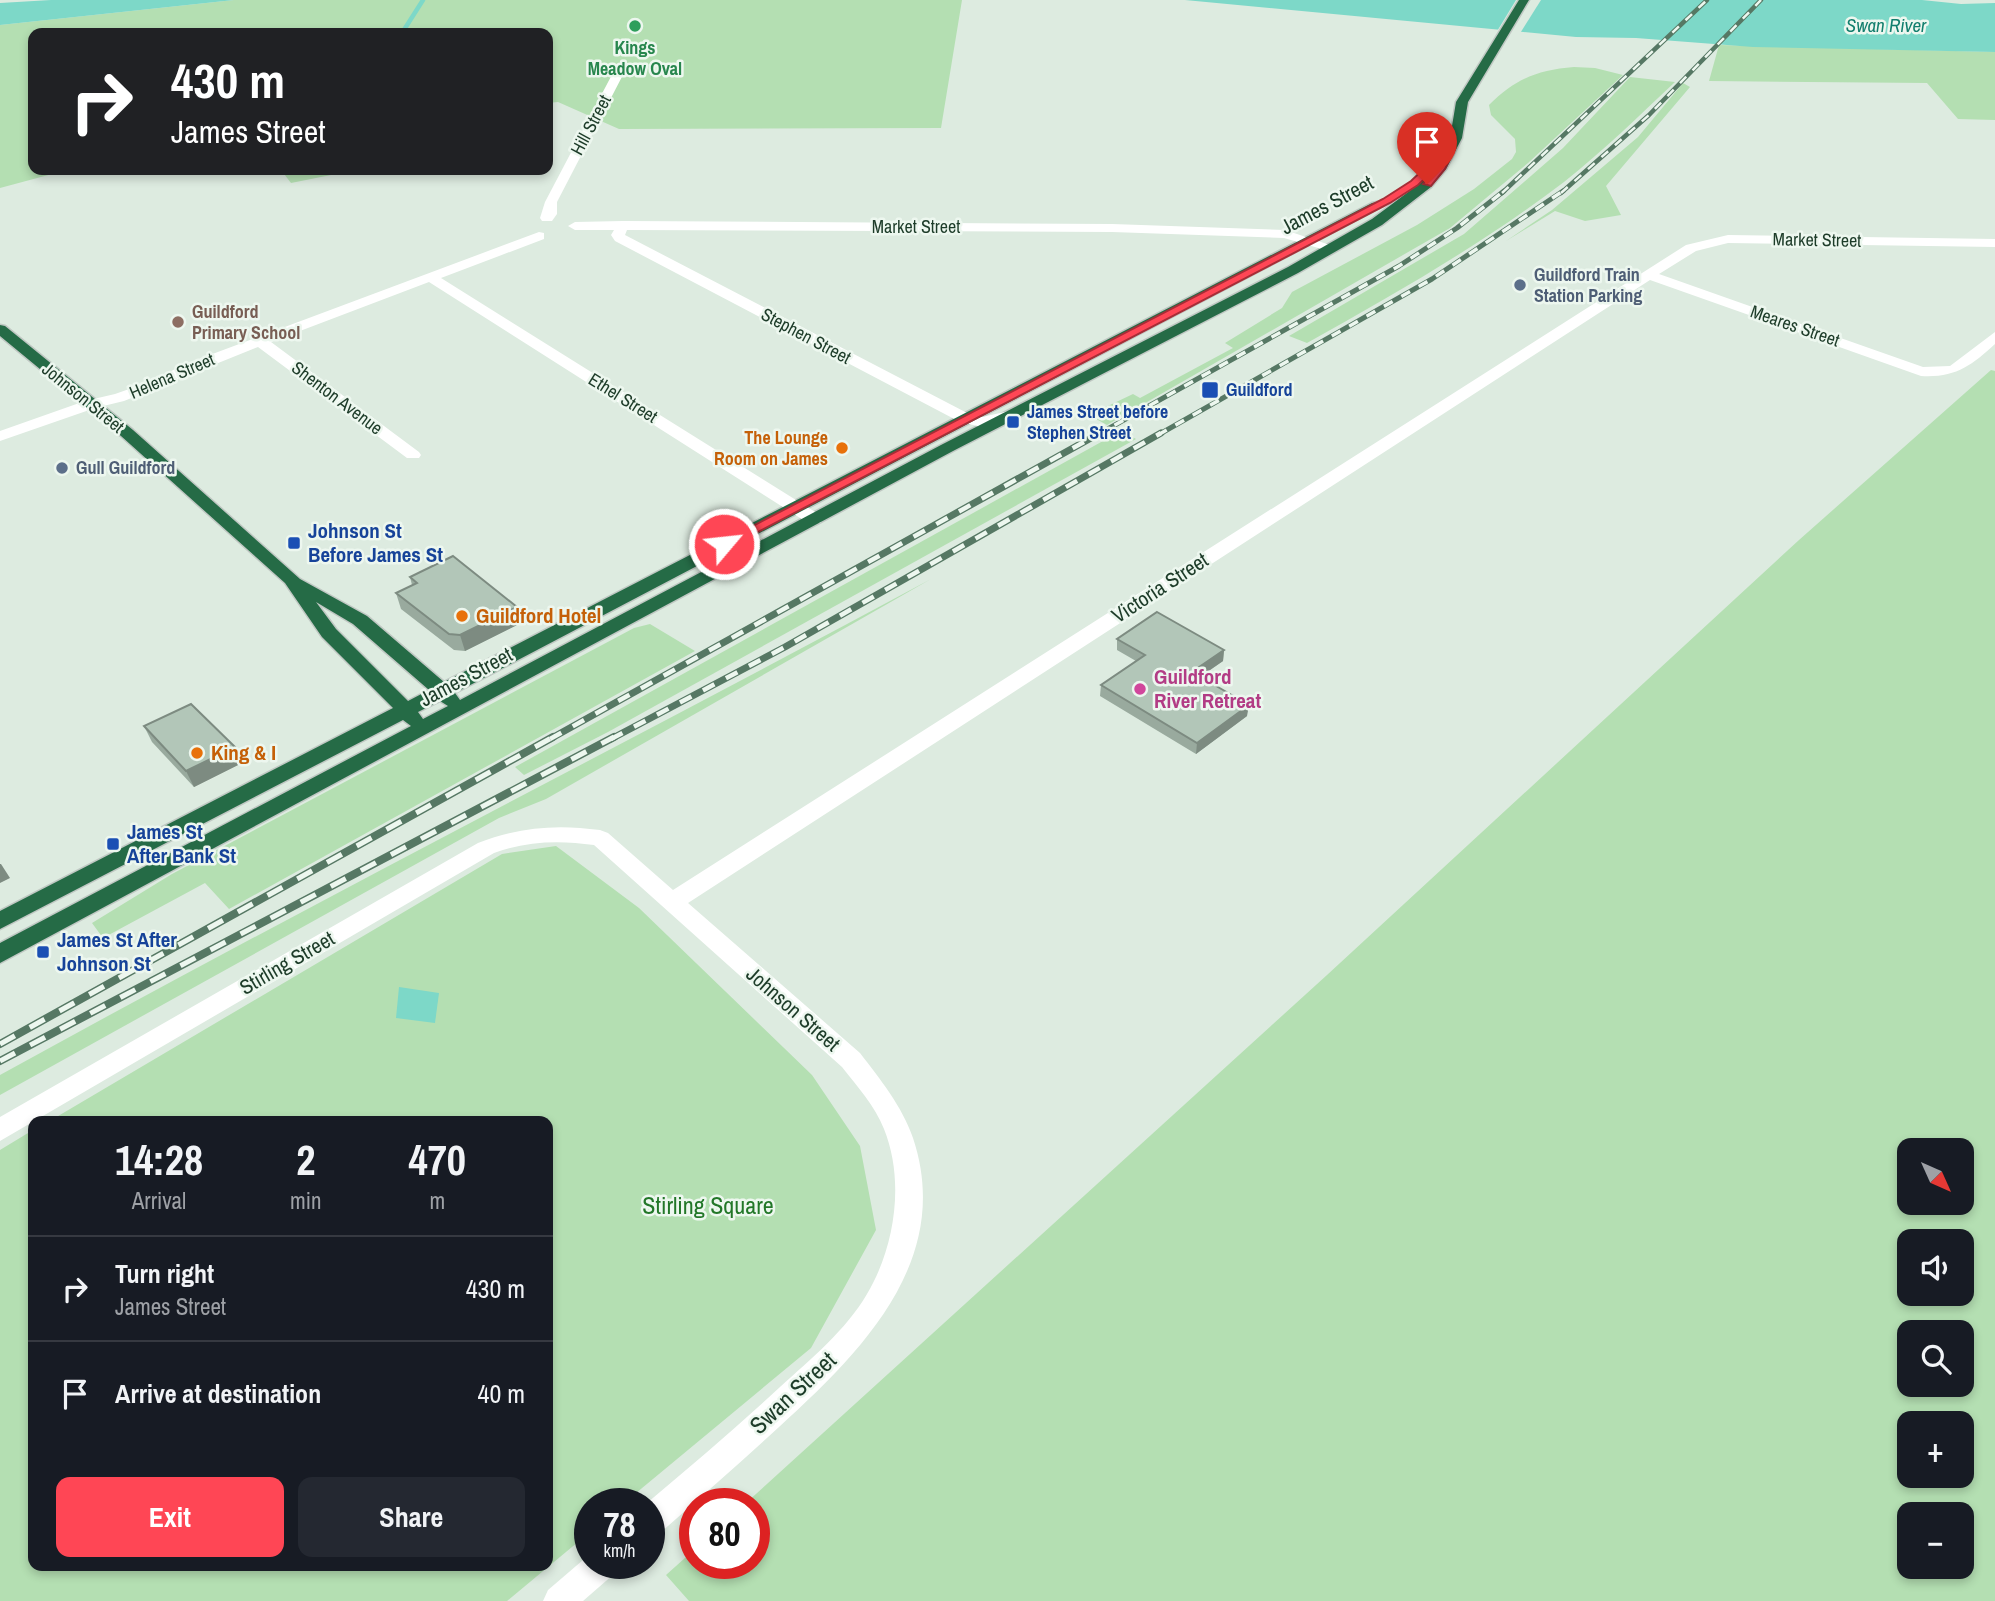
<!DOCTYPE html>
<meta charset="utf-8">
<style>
:root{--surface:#171b24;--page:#242831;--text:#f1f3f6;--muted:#9ea1a6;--line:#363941;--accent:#ff4655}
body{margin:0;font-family:"Archivo Narrow",sans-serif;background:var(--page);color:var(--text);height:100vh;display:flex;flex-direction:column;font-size:26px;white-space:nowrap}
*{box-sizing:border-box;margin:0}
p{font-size:23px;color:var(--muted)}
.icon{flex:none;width:38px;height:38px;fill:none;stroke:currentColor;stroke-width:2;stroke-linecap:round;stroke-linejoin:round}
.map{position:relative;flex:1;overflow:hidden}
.panel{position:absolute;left:28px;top:1116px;width:525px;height:455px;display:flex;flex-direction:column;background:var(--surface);border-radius:14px;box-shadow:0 4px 10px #0003}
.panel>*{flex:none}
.top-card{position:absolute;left:28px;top:28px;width:525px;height:147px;border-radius:14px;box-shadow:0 4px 10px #0003;background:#202124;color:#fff;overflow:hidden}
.needle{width:46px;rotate:135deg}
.controls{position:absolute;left:1897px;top:1138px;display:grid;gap:14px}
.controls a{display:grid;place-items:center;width:77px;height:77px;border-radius:14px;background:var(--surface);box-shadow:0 4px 10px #0003;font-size:35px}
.speed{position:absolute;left:574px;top:1488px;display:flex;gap:14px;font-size:35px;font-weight:700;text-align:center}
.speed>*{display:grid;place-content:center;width:91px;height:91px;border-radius:50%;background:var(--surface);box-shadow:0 4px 10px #0003;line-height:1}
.speed small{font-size:18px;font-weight:400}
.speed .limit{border:10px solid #d22;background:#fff;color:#111}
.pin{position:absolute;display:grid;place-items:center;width:60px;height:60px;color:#fff;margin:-72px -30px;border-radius:50% 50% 50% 0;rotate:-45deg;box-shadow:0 0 7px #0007}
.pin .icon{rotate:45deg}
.me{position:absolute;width:77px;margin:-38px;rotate:62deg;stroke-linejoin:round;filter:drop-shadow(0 0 5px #0008)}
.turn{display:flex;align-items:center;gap:24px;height:147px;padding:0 28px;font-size:32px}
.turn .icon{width:91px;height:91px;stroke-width:2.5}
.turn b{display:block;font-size:49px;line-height:60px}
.eta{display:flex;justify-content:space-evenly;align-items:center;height:119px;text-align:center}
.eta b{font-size:42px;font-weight:700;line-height:49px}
.cta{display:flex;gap:14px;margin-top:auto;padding:14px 28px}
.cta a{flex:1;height:80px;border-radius:14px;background:var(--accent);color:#fff;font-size:28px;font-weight:700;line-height:80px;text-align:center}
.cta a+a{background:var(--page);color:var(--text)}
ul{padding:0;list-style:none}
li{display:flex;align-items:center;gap:21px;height:105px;padding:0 28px;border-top:2px solid var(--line)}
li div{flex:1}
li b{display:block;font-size:26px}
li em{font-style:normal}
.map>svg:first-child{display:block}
.green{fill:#b4dfb2;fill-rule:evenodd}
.water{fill:#7dd8c8}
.pier{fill:#ddebe0}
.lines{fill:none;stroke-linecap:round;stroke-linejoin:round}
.stream{stroke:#7dd8c8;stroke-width:4.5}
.highway-casing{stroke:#c0c8c3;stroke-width:3}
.minor{fill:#fff;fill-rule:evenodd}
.highway{fill:#256b46;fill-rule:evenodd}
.rail-far3-casing{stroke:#567864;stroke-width:4.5}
.rail-far2-casing{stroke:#567864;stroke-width:5}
.rail-far1-casing{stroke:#567864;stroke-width:7}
.rail-casing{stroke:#567864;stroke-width:8}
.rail-far3{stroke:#edf7ef;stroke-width:2.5;stroke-dasharray:9;stroke-linecap:butt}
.rail-far2{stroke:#edf7ef;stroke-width:3.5;stroke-dasharray:10;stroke-linecap:butt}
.rail-far1{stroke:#edf7ef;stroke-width:4.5;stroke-dasharray:13;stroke-linecap:butt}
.rail{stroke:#edf7ef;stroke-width:5;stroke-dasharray:17;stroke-linecap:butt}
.wall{fill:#99aa9e}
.shaded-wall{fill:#7d8b81}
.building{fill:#b2c6b8;stroke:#7d8b81;stroke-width:2}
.route{fill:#ff4655;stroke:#a62e37;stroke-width:2}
.leisure-dot{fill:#2e9e5b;stroke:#edf7ef;stroke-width:2.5}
.service-dot{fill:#5c6f8a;stroke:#edf7ef;stroke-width:2.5}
.education-dot{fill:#8d6e63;stroke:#edf7ef;stroke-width:2.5}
.transit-dot{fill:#1a4fb4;stroke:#edf7ef;stroke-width:2.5}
.food-dot{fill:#e8710a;stroke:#edf7ef;stroke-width:2.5}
.hotel-dot{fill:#d1479c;stroke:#edf7ef;stroke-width:2.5}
.labels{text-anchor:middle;stroke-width:5;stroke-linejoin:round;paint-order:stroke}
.far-leisure-label{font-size:18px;font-weight:bold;fill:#27864d;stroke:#edf7ef}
.far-street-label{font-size:18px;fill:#1d3c29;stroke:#edf7ef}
.far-service-label{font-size:18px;font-weight:bold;fill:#4e5e75;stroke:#edf7ef;text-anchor:start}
.far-education-label{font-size:18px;font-weight:bold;fill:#785e54;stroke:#edf7ef;text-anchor:start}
.far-transit-label{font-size:18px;font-weight:bold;fill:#164399;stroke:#edf7ef;text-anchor:start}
.far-food-label{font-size:18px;font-weight:bold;fill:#c56008;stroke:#edf7ef;text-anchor:end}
.far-water-label{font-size:19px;font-style:italic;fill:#117e6d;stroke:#edf7ef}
.street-label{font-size:21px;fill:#1d3c29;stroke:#edf7ef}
.transit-label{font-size:21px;font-weight:bold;fill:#164399;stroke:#edf7ef;text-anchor:start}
.food-label{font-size:21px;font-weight:bold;fill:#c56008;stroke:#edf7ef;text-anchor:start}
.hotel-label{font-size:21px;font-weight:bold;fill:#b23c85;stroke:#edf7ef;text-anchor:start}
.near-park-label{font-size:24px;fill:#227728;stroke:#edf7ef}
.near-street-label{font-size:24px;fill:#1d3c29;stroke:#edf7ef}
</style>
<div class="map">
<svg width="1995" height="1601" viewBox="0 0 1995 1601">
<rect width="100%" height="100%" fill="#ddebe0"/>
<g class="green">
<polygon points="234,0 962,0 941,128 619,129 558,102 548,103 548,33 33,33 33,170 67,170 0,188 0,25"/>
<polygon points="1719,45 1995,52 1995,120 1958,119 1927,83 1709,81"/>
<path d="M1574 67 1595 68 1623 75 1528 163 1450 228 1107 425 1089 415 1133 394 1140 398 1233 348 1225 343 1282 308 1292 292 1417 225 1474 189 1512 159 1516 152 1515 139 1491 115 1489 105C1515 79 1537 70 1574 67Z"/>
<path d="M1630 77 1675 82C1639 116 1603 151 1564 182 1484 243 1395 294 1307 343L1289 336 1464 234 1563 148Z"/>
<polygon points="1683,83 1690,87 1606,186 1621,215 1585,221 1555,211 1506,241 1552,210 1638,137"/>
<polygon points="281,170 356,170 291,183"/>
<path d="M1991 370 1995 371V1601H689L666 1575 695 1549V1563H754V1503H746L1327 975 1799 540ZM1909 1150H1962V1202H1909ZM1909 1241H1962V1293H1909ZM1909 1332H1962V1384H1909ZM1909 1423H1962V1475H1909ZM1909 1514H1962V1566H1909Z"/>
<polygon points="1121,431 1136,439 608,732 524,775 515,767"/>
<path d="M931 579 546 799 499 818 0 1095V1075C308 905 621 746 931 579Z"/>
<polygon points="650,624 695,651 229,909 205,883 103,938 92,923 172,874 634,628"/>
<polygon points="556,846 639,908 812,1075 860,1146 876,1230 811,1348 624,1503 590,1503 590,1532 507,1601 0,1601 0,1150 33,1130 33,1566 548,1566 548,1122 48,1122 502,854"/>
</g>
<g class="water">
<polygon points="51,0 234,0 0,25 0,3"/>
<polygon points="1185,0 1922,0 1961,4 1995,3 1995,52 1753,47 1636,38 1576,37"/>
<polygon points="399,987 439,993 435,1023 396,1018"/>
</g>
<polygon class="pier" points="1516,0 1541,0 1519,35 1496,33"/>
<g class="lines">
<polyline class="stream" points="402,33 423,0"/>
<defs>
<path id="highway" d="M1519 0H1529L1468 102 1462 138 1446 169 1431 187 1382 225 1298 273 953 451 0 963V943L411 726 403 720 0 929V911L393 708 322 637 285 583 121 436 0 336V325L5 326 133 430 300 579 367 616 444 682 1372 203 1377 202 1383 206 455 693 460 700 941 445 1288 267 1372 219 1423 181 1435 168 1450 138 1456 102ZM316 602 353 624 429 690 408 701 336 629ZM440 701 448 706 423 719 418 712Z"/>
</defs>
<use href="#highway" class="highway-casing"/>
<g class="minor">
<polygon points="616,67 626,69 557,202 557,214 552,221 542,221 540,218 545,202"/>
<polygon points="623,221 1112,224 1285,230 1339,248 1332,252 1284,238 1112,232 627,230 625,235 971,415 982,417 1009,411 1017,416 1015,419 982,427 960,422 615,241 611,235 614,230 575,230 568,226 575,222"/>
<polygon points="539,232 544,233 544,239 441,278 820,515 823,519 820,523 808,523 429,282 271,342 419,452 421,455 419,458 407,458 258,347 124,401 95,408 0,441 0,431 85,401 115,394 152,381 183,365"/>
<path d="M1728 235 1995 239V247L1728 243 1696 251 1659 274 1923 367 1950 366 1995 332V344C1971 366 1955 378 1921 376L1650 280 688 903 860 1053C880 1079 902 1106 913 1138 954 1261 860 1353 779 1427 740 1463 700 1498 660 1533L649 1537 647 1503C692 1465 737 1427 780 1387 811 1359 846 1330 867 1294 895 1247 905 1181 884 1129 875 1106 857 1086 842 1067L594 845C559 840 527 841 494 853L0 1141V1117L478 843C520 827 556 824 600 830L608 833 673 890 1686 245Z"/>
<polygon points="590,1554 590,1563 619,1563 614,1574 583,1601 543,1601 548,1590"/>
</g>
<use href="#highway" class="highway"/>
<defs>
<g id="rail-far3">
<polyline points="1502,193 1707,0"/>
<polyline points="1561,193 1649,115 1761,0"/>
</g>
<g id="rail-far2">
<polyline points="1097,435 1399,266 1457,228 1504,191"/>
<polyline points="1158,435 1432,279 1563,191"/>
</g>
<g id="rail-far1">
<polyline points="550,739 1100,433"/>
<polyline points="611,739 785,647 1161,433"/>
</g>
<g id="rail">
<polyline points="0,1044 553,737"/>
<polyline points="0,1061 614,737"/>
</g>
</defs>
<use href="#rail-far3" class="rail-far3-casing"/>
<use href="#rail-far2" class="rail-far2-casing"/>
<use href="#rail-far1" class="rail-far1-casing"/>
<use href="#rail" class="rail-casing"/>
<use href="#rail-far3" class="rail-far3"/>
<use href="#rail-far2" class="rail-far2"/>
<use href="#rail-far1" class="rail-far1"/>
<use href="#rail" class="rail"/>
</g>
<g class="wall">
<polygon points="410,577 521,623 465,651 454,650 401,609 396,593 412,585"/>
<polygon points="1117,639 1224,650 1223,661 1200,677 1247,716 1196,754 1100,696 1101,685 1136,661 1117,650"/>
<polygon points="144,726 242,763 194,787 152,742"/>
</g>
<g class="shaded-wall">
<polygon points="517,607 521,623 465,651 460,635"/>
<polygon points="1224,650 1223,661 1191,683 1192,672"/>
<polygon points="1249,705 1247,716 1196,754 1197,743"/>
<polygon points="235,747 242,763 194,787 186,771"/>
<polygon points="0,864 1,864 10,878 0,883"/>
</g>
<g class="building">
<polygon points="453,556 517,607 460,635 449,634 396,593 417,583 410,577"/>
<polygon points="1157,612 1224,650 1192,672 1249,705 1197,743 1101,685 1145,655 1117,639"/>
<polygon points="191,704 235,747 186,771 144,726"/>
</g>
<polygon class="route" points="1447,147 1455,149 1445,169 1431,186 1423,184 1435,169 1418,185 1390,203 729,547 720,547 718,544 1383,199 1411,181"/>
<circle class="leisure-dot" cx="635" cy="26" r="7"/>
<g class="service-dot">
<circle cx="1520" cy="285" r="7"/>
<circle cx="62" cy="468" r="7"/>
</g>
<circle class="education-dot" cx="178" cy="322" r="7"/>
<g class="transit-dot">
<rect x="1201" y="381" width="18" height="18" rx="3.5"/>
<rect x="1006" y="415" width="14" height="14" rx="3.5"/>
<rect x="287" y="536" width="14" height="14" rx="3.5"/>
<rect x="106" y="837" width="14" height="14" rx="3.5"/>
<rect x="36" y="945" width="14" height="14" rx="3.5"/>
</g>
<g class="food-dot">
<circle cx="842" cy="448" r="7"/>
<circle cx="462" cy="616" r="7"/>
<circle cx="197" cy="753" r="7"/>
</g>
<circle class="hotel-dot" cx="1140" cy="689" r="7"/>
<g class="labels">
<g class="far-leisure-label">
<text x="635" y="54">Kings<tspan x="635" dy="21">Meadow Oval</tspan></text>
</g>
<g class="far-street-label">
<text transform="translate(591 125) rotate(-62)" y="6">Hill Street</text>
<text x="916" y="233">Market Street</text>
<text transform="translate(1817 240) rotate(1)" y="6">Market Street</text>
<text transform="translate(1795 326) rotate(19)" y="6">Meares Street</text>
<text transform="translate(806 336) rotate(28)" y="6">Stephen Street</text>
<text transform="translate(172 376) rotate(-23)" y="6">Helena Street</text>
<text transform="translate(83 398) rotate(39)" y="6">Johnson Street</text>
<text transform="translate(337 398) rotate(37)" y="6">Shenton Avenue</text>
<text transform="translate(623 398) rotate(32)" y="6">Ethel Street</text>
</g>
<g class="far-service-label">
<text x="1534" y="281">Guildford Train<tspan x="1534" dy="21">Station Parking</tspan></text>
<text x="76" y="474">Gull Guildford</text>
</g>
<g class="far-education-label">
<text x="192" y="318">Guildford<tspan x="192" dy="21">Primary School</tspan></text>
</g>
<g class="far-transit-label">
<text x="1226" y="396">Guildford</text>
<text x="1027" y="418">James Street before<tspan x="1027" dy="21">Stephen Street</tspan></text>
</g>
<g class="far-food-label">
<text x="828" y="444">The Lounge<tspan x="828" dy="21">Room on James</tspan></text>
</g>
<g class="far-water-label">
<text x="1886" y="32">Swan River</text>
</g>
<g class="street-label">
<text transform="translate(1327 205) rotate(-28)" y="7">James Street</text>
<text transform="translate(1160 588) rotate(-33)" y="7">Victoria Street</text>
<text transform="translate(466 677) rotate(-28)" y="7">James Street</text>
<text transform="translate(287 963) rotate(-30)" y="7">Stirling Street</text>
<text transform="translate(793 1009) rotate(41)" y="7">Johnson Street</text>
</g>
<g class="transit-label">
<text x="308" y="538">Johnson St<tspan x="308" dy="24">Before James St</tspan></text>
<text x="127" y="839">James St<tspan x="127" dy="24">After Bank St</tspan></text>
<text x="57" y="947">James St After<tspan x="57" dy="24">Johnson St</tspan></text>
</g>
<g class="food-label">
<text x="476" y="623">Guildford Hotel</text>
<text x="211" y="760">King &amp; I</text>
</g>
<g class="hotel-label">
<text x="1154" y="684">Guildford<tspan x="1154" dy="24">River Retreat</tspan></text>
</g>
<g class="near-park-label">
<text x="708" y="1214">Stirling Square</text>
</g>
<g class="near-street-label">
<text transform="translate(793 1393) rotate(-43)" y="8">Swan Street</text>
</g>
</g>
</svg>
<div class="controls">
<a><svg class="needle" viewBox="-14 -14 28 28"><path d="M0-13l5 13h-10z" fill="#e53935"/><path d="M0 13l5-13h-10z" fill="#9ea1a6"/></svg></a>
<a><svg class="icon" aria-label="sound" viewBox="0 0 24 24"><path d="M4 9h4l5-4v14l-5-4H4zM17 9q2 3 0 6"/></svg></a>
<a><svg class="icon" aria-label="search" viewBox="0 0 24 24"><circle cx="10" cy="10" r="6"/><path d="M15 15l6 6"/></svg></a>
<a>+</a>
<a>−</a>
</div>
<div class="speed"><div>78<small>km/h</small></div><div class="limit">80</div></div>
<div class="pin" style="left:1427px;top:184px;background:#d93025"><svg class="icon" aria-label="arrive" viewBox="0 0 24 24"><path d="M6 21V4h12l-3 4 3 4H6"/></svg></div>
<svg class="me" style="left:724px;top:544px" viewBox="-20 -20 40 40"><circle r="17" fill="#ff4655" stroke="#fff" stroke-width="3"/><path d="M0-11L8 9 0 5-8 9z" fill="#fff"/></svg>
<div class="top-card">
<div class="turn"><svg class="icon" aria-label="right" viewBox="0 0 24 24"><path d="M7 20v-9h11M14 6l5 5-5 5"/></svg><div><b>430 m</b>James Street</div></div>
</div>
<section class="panel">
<div class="eta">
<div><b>14:28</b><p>Arrival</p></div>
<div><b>2</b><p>min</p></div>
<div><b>470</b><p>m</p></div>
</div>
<ul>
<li><svg class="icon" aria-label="right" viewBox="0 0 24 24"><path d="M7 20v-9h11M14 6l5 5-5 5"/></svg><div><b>Turn right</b><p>James Street</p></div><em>430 m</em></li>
<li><svg class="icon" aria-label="arrive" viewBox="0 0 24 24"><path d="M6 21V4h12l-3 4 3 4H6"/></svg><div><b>Arrive at destination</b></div><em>40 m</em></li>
</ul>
<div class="cta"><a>Exit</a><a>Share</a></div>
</section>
</div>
